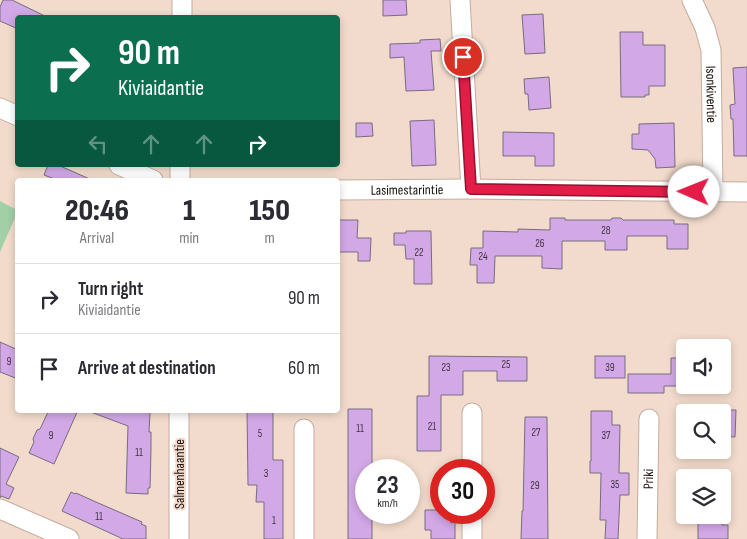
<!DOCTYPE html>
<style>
:root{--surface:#fff;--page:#f7f7f7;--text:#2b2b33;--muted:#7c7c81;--line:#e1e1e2}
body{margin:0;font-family:"Sofia Sans Condensed",sans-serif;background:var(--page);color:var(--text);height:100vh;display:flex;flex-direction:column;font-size:19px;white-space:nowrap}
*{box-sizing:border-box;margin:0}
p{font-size:16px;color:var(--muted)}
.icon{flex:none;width:28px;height:28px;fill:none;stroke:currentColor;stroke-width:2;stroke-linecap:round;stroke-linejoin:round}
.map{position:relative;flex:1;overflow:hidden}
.panel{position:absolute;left:15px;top:178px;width:325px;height:235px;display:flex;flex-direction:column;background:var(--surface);border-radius:5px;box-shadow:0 2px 8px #0003}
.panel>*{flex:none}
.hud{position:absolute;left:15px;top:15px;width:325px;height:152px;border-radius:5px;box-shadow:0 2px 8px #0003;background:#0b6e4f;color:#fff;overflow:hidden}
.controls{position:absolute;left:676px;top:339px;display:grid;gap:10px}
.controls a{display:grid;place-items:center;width:55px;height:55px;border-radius:5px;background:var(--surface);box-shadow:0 2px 8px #0003;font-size:25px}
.speed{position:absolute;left:355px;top:459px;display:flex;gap:10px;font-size:25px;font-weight:700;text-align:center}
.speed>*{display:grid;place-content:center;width:65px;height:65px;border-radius:50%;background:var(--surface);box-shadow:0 2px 8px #0003;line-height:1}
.speed small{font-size:12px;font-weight:400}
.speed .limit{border:8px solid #d22;background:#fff;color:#111}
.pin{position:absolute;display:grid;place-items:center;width:42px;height:42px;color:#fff;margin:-21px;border:2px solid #fff;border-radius:50%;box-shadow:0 1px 5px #0007}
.me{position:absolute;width:55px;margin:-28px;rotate:271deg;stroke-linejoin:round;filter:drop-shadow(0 0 4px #0008)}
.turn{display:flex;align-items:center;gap:18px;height:105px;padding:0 20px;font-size:22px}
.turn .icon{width:65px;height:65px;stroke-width:2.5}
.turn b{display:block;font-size:35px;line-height:42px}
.lanes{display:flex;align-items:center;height:48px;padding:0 20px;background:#0003;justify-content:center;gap:25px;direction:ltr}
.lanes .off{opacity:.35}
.eta{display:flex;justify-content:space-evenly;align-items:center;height:85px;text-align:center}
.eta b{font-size:30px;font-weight:800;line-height:35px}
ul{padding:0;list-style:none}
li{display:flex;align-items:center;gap:15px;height:70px;padding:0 20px;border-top:1px solid var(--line)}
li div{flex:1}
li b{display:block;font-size:19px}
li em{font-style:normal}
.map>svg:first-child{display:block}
.green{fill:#a2cfa6}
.building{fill:#d2a8e7;stroke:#786c7f}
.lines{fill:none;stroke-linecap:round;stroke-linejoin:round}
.minor-casing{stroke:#c3ad9f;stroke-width:21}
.minor{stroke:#fff;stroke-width:19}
.route-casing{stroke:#92132f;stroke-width:12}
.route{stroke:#e11d48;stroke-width:9}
.labels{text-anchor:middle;stroke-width:4;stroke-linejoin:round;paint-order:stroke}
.number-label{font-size:11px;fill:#443440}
.street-label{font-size:14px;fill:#150d08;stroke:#f2dbcc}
</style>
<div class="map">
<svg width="747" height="539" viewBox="0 0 747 539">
<rect width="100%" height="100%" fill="#f2dbcc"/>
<polygon class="green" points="0,201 17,210 18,211 0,252"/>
<g class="building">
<polygon points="3,0 12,0 49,18 18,18 18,29 0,21 0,7"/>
<polygon points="383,0 406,0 407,15 383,16"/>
<polygon points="543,14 545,53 525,54 522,15"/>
<polygon points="620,32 643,32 643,45 665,45 665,86 649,86 649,95 645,95 645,97 621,97"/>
<polygon points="440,39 441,51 431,51 434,90 406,91 404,57 390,58 390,44 420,43 420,40"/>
<polygon points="747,67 747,156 734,156 733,119 731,119 730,105 735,104 733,68"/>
<polygon points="549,77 551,108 529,110 528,94 525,94 524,79"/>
<polygon points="434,120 436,165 412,166 410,121"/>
<polygon points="356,123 372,123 373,136 356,137"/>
<polygon points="674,123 675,167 656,168 655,159 648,150 632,149 632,134 639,134 639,124"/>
<polygon points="503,132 554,133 554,166 535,166 535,156 503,156"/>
<polygon points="48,165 58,165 92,180 57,180 44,175"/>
<polygon points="550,218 565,218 565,220 611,220 612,218 621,218 623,220 674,220 674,224 688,224 688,249 667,249 667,236 627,236 627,250 605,250 605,241 562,241 562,269 542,268 542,256 495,256 494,283 477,283 477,265 470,265 471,248 483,248 483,231 518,232 518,229 550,230"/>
<polygon points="338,220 358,220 357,238 371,238 370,261 358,261 358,252 338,252"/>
<polygon points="406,231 431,231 432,284 414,284 414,259 406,259 405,245 394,245 394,233 406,233"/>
<polygon points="0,342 18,350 18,379 0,372"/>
<polygon points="429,356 527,357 527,381 497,381 497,371 463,371 463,395 441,395 441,451 417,451 417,396 429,396"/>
<rect x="595" y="356" width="30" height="22"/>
<polygon points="671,358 685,358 685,386 664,386 664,393 628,393 628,374 671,374"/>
<polygon points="348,409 372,409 372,470 366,470 366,512 372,512 372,539 348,539"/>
<polygon points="49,410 78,410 54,464 29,453 34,442 33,439 37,430 40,429"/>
<polygon points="89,410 145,410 150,412 149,432 151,432 151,449 150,488 148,488 148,494 126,493 128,426 88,411"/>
<polygon points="247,410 273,410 273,460 283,460 283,539 264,539 264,502 256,502 257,485 248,485"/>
<polygon points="722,410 736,410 735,437 722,436"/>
<polygon points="591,411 612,411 612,425 620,425 619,473 629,473 629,495 620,495 618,539 605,539 606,520 600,520 601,473 590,473 590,461 591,461"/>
<polygon points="525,417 547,417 548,539 521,539 522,511 523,511"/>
<polygon points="0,448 19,457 6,484 14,488 9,499 1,496 0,498"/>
<polygon points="71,492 75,494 76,493 96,502 142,522 141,524 146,526 146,539 123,539 62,511"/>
<polygon points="425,510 441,510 441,512 451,512 451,523 455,522 455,539 431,539 431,530 425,530"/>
<polygon points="698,515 722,515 722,525 728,525 728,539 698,539"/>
</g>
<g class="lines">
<defs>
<g id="minor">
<polyline points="460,0 471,189"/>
<path id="s1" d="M692 0 705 28 711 50 713 192"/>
<polyline points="182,18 182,0"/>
<polyline points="0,108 18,116"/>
<polyline points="119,165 153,180"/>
<polyline points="180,180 180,165"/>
<path id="s2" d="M338 190 471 189 747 192"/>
<polyline points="179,410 179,539"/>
<polyline points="472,470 472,413"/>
<polyline points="0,509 69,539"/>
<polyline points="304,539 304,429"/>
<polyline points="472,539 472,512"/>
<path id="s3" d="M647 539 649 419"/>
</g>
</defs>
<use href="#minor" class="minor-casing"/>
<use href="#minor" class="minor"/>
</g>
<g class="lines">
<defs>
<polyline id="route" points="463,57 471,189 694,192"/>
</defs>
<use href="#route" class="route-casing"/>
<use href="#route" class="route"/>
</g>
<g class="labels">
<g class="number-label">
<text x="606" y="234">28</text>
<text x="540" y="247">26</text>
<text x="419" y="256">22</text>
<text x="483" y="260">24</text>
<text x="9" y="365">9</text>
<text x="506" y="368">25</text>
<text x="446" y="371">23</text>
<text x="610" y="371">39</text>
<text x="432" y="430">21</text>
<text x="360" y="432">11</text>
<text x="536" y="436">27</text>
<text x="260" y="437">5</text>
<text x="51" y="439">9</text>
<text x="606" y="439">37</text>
<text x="139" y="456">11</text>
<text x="266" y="477">3</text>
<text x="615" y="488">35</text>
<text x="535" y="489">29</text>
<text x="99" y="520">11</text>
<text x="274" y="524">1</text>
</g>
<g class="street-label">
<text dy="5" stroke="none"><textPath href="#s1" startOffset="98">Isonkiventie</textPath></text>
<text dy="5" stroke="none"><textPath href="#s2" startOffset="69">Lasimestarintie</textPath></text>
<text transform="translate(179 474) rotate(-90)" y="5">Salmenhaantie</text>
<text dy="5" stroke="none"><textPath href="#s3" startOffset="60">Priki</textPath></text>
</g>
</g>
</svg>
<div class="controls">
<a><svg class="icon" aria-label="sound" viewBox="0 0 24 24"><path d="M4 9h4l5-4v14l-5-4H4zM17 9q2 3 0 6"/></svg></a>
<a><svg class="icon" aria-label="search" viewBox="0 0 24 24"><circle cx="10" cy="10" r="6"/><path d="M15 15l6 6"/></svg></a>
<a><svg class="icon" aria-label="layers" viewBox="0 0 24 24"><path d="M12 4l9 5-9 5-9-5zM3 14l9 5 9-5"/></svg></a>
</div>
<div class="speed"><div>23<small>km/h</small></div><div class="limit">30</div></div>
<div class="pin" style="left:463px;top:57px;background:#d93025"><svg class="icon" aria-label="arrive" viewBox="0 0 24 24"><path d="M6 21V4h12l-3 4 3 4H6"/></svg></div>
<svg class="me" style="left:694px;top:192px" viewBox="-20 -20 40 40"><circle r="19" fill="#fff"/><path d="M0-13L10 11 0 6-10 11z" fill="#e11d48"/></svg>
<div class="hud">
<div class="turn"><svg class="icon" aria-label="right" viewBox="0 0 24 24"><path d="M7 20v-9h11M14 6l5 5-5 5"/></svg><div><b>90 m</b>Kiviaidantie</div></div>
<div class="lanes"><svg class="icon off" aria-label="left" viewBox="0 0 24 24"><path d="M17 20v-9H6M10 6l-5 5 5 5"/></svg><svg class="icon off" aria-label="ahead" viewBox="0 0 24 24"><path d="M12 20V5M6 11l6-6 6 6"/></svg><svg class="icon off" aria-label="ahead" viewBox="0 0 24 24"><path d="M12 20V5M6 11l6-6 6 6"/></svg><svg class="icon" aria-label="right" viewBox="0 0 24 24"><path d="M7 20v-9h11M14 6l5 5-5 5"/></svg></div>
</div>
<section class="panel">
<div class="eta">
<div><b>20:46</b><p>Arrival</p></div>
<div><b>1</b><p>min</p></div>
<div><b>150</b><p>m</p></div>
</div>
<ul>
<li><svg class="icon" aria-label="right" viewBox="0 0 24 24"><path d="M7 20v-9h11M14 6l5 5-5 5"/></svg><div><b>Turn right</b><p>Kiviaidantie</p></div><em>90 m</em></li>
<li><svg class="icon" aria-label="arrive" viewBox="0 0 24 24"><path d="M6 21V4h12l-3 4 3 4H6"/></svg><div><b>Arrive at destination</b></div><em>60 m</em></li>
</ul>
</section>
</div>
